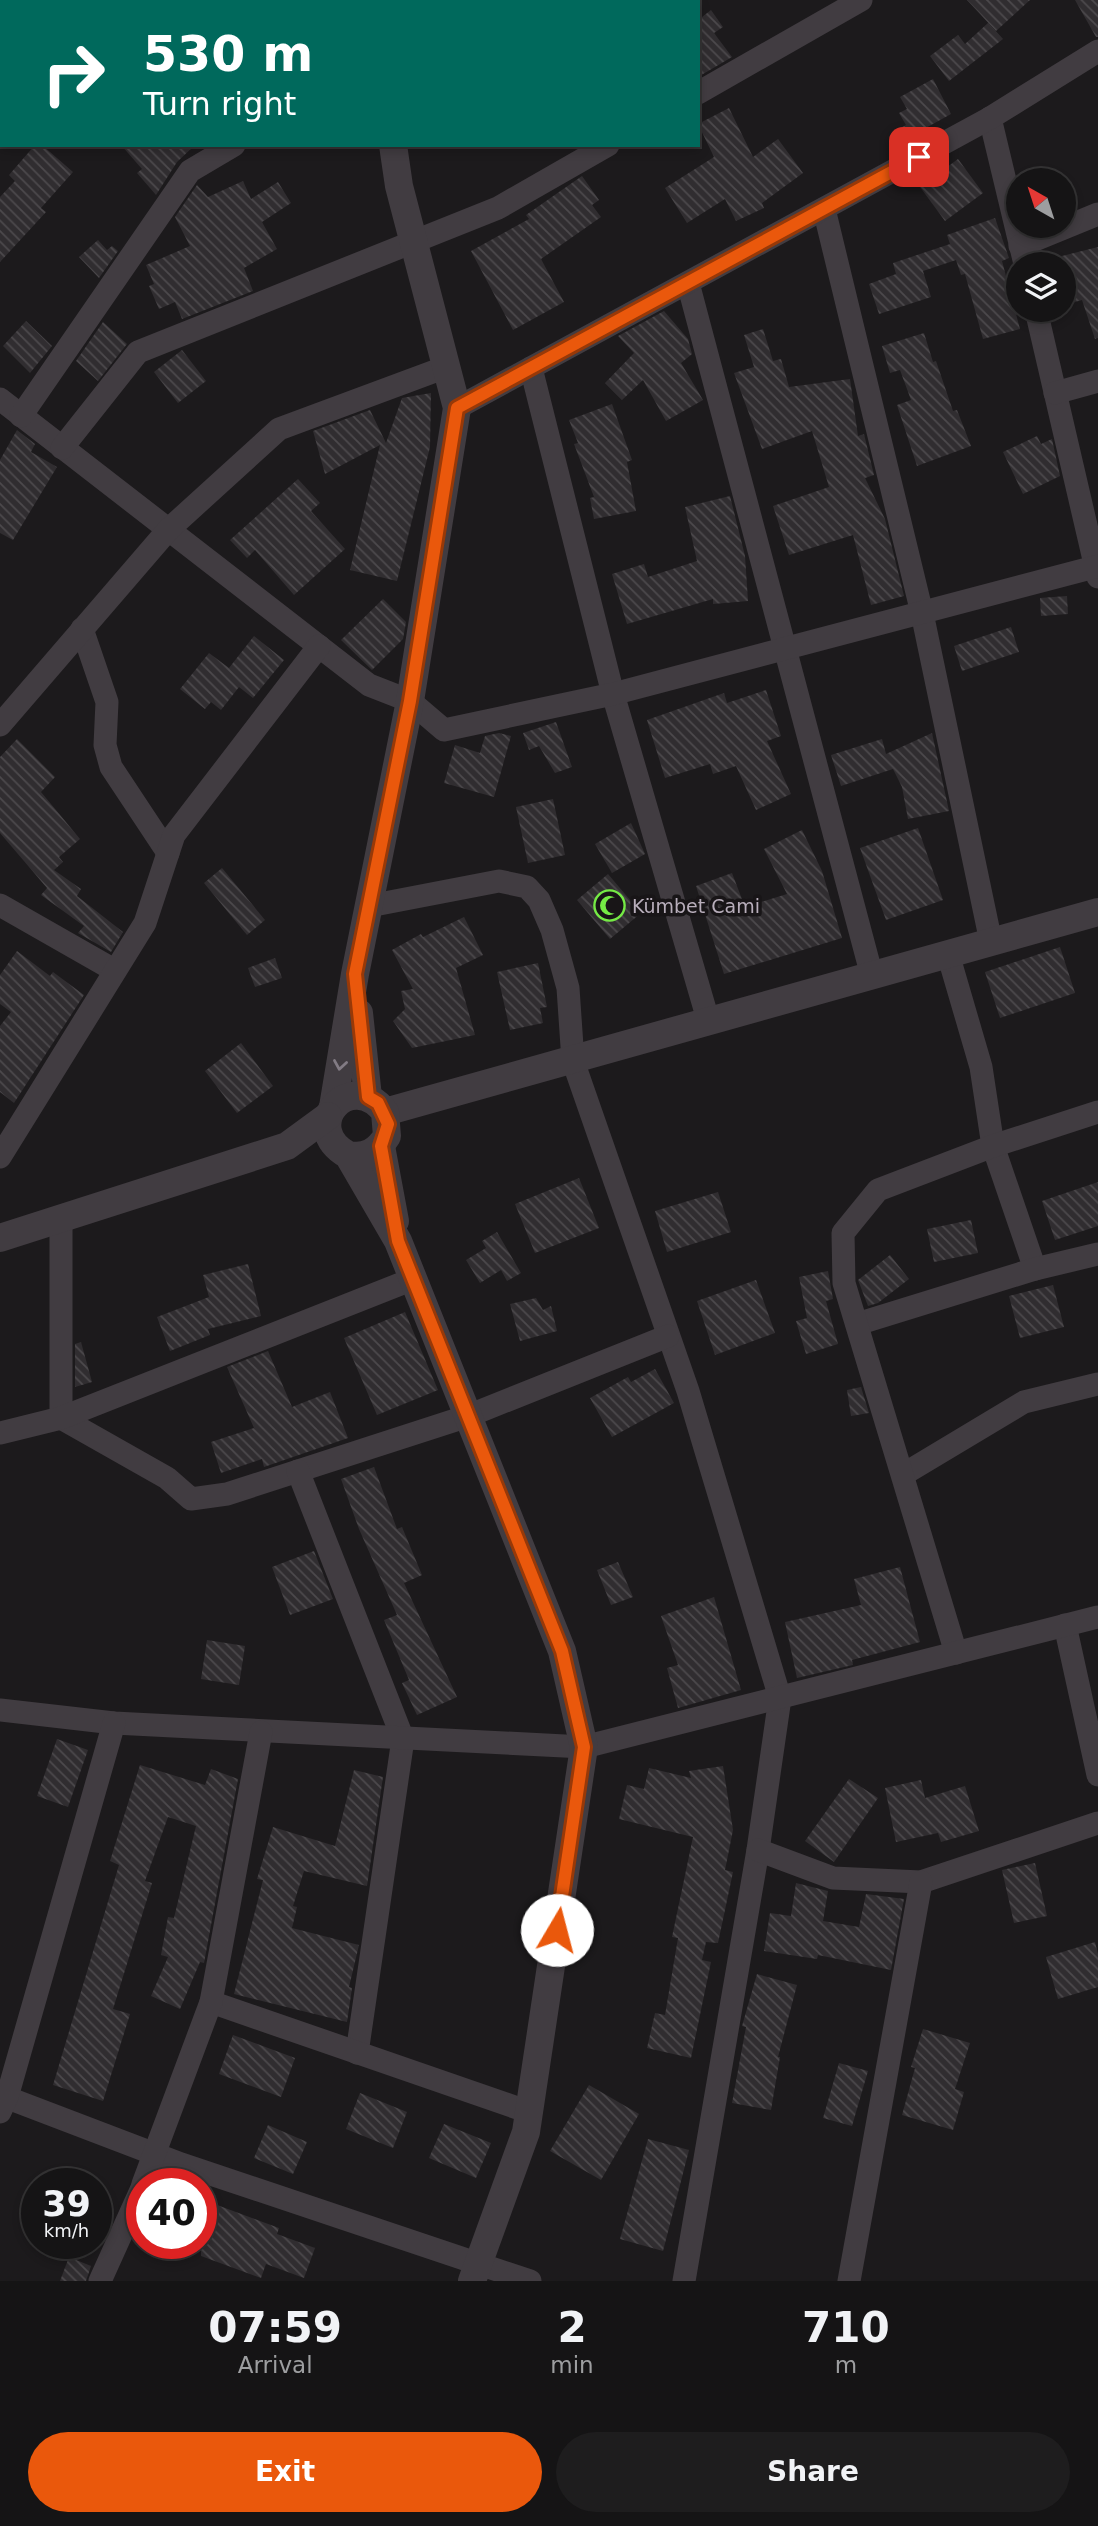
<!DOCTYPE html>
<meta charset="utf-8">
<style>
:root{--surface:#151415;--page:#1e1d1e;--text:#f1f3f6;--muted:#9d9ea0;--line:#343334;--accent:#ea580c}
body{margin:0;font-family:"DejaVu Sans",sans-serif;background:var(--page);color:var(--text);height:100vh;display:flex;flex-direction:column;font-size:26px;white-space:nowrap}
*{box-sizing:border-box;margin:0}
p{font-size:23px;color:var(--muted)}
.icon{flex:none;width:38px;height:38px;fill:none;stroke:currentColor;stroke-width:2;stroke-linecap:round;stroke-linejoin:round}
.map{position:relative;height:2281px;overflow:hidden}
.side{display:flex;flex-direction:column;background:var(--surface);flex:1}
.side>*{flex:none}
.banner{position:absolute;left:0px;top:0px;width:700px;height:147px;box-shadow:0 4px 10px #0003,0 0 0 2px var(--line);background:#00695c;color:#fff;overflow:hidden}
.needle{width:46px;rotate:321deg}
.buttons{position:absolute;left:1006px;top:168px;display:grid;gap:14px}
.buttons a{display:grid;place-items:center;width:70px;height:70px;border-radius:50%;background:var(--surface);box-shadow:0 4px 10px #0003,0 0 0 2px var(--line);font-size:35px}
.speed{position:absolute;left:21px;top:2168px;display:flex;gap:14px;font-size:35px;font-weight:700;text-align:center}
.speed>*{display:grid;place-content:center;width:91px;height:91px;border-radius:50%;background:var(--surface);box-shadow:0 4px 10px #0003,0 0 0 2px var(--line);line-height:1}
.speed small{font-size:18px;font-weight:400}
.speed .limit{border:10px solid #d22;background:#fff;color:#111}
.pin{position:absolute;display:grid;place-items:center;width:60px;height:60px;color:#fff;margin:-30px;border-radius:14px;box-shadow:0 4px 10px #0006}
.me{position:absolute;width:77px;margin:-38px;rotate:8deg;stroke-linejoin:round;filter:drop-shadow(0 0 5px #0008)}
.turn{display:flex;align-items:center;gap:24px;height:147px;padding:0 28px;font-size:32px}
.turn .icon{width:91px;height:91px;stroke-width:2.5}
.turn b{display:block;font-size:49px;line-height:60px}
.eta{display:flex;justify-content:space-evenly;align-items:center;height:119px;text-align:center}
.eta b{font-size:42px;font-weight:700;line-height:49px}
.button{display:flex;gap:14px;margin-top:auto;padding:14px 28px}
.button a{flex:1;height:80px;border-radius:42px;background:var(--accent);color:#fff;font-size:28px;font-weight:700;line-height:80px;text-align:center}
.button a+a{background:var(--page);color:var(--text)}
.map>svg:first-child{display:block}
.building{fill:url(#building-back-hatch)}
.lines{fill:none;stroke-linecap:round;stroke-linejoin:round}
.minor{stroke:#413c41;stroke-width:23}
.tertiary{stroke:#413c41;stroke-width:28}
.oneway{stroke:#827b84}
.route-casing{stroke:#983908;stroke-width:18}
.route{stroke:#ea580c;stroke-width:12}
.labels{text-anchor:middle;stroke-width:7;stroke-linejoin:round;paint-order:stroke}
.poi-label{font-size:19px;fill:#b8aebb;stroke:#181517;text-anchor:start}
</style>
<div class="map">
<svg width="1098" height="2281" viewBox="0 0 1098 2281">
<defs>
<pattern id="building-back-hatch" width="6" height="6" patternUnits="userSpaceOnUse" patternTransform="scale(1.75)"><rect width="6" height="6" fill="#302d30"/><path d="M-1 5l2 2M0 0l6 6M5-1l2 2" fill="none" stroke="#4c494c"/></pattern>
</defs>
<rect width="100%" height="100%" fill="#1c1a1c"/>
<g class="building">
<polygon points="967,0 1030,0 996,31"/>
<polygon points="1075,0 1098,0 1098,37 1096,37"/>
<polygon points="711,10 723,27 714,33 732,57 698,77 698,12 702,17"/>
<polygon points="988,23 1003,39 949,81 930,56 958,35 965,44"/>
<polygon points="933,79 951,114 913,135 915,138 900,146 893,132 906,125 899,113 907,109 900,97"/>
<polygon points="729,108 753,157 778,139 803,173 762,203 764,208 736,221 725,199 687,223 665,188 714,157 698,124"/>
<polygon points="35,145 42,145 73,172 41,208 46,212 0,262 0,197 15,181 9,175"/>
<polygon points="121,145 195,145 177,162 156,195 137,173 142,169"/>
<polygon points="958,159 983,193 945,221 920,187"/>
<polygon points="582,176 599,200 592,205 601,217 541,259 564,302 513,330 471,251 529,219 526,215"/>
<polygon points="243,181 251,199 278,182 291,203 262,222 277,249 244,268 253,291 182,319 175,302 159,309 149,286 154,284 146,265 190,246 175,217 197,185 208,197"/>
<polygon points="995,218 1009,258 1002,261 1020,329 983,339 965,274 961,275 956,260 923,271 931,297 879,314 869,284 896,274 893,263 950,244 947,235"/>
<polygon points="98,240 107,250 112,246 118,251 99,278 79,257"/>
<polygon points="1098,247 1098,338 1095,339 1082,300 1075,302 1062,256"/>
<polygon points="664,311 688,339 692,354 681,363 703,400 666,421 643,380 622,400 605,383 634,353 618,336"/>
<polygon points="26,321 52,346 30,373 3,346"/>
<polygon points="103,322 127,344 98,381 76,361"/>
<polygon points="763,329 773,361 781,359 789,387 850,379 858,436 864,434 874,475 865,478 885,519 904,596 871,605 853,535 789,555 773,506 829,487 812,431 762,449 734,373 754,367 744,335"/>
<polygon points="924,333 933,362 936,361 953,411 957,410 971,446 917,466 897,405 911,400 900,370 890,373 882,346"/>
<polygon points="182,350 206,381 178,403 154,372"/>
<polygon points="431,393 430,447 397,581 350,570 380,445 325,474 313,431 370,410 386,443 402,398"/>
<polygon points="612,404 632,460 627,462 636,511 594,519 590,498 594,497 574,444 578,443 569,420"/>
<polygon points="17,430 35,444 31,452 57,467 13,540 0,533 0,460"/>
<polygon points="1037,436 1041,444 1052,439 1060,476 1023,494 1003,452"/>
<polygon points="298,479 320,503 311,511 345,549 294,595 255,550 247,558 230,540"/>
<polygon points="730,496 745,556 748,601 713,604 713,599 627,624 612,574 644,564 648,577 697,561 685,507"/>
<polygon points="1067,596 1068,614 1041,616 1040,598"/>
<polygon points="383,599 406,622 403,639 372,670 341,640"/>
<polygon points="1011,627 1019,652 962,671 954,646"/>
<polygon points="254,636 284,660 253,698 239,687 221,710 211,702 205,709 180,689 209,653 229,668"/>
<polygon points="766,690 781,736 767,741 791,794 756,810 736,766 713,774 710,764 665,778 647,720 724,693 727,703"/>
<polygon points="556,722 572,767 555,773 539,746 529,750 523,733"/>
<polygon points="499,733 511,736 494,797 444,783 455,745 480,753 485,736"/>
<polygon points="932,733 949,811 908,819 902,787 893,769 841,786 831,755 882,739 886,754"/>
<polygon points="17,739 55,777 41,792 80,839 59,857 63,862 54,870 81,889 77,896 123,932 111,952 78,933 84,926 41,895 47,888 0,833 0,757"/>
<polygon points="553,799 565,855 528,863 516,807"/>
<polygon points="631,823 645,854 612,873 595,844"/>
<polygon points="918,828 943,900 886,920 860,848"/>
<polygon points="802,830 822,871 842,938 724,974 696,886 732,873 745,907 787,894 764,849"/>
<polygon points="222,868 265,920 247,935 204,883"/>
<polygon points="608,874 641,913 610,939 577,900"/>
<polygon points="464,917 483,955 456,968 475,1035 412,1048 393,1021 405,1009 401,991 413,989 392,950 421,934 423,937"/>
<polygon points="1060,947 1075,993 1000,1018 985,972"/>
<polygon points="17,951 50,976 53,972 84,995 14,1103 0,1092 0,1026 11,1012 0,1004 0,975"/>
<polygon points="275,958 282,978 255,987 248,968"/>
<polygon points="538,963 547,1007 540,1008 543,1023 510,1030 497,972"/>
<polygon points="241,1043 273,1086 237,1113 205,1071"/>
<polygon points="579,1178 599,1228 535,1253 515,1204"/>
<polygon points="1098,1182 1098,1226 1055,1240 1042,1201"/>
<polygon points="718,1192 731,1232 667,1252 655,1211"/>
<polygon points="971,1220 978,1253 934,1262 927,1229"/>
<polygon points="497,1232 521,1273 507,1281 501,1270 480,1283 466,1260 486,1248 482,1241"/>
<polygon points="890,1255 909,1279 878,1303 868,1306 858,1280"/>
<polygon points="248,1264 261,1316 208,1329 210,1335 170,1351 157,1317 209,1297 203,1275"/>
<polygon points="828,1271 833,1299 826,1301 838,1344 806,1354 796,1321 807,1318 799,1277"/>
<polygon points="756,1280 775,1333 715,1355 697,1301"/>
<polygon points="1053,1285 1064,1327 1020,1338 1009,1296"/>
<polygon points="536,1298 543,1310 551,1306 557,1331 520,1341 510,1304"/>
<polygon points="405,1312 438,1390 377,1415 344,1338"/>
<polygon points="81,1342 92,1382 75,1387 75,1344"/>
<polygon points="268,1351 292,1407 330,1392 348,1438 264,1467 262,1459 221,1473 211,1442 254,1428 227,1367"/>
<polygon points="655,1369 674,1403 612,1437 590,1398 628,1377 631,1382"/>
<polygon points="861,1387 869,1413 851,1416 847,1390"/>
<polygon points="374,1467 397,1529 402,1527 422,1575 404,1583 457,1697 417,1715 402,1683 409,1680 384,1620 397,1615 359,1529 341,1479"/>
<polygon points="314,1551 333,1599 290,1615 272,1567"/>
<polygon points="618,1562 633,1597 611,1605 597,1570"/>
<polygon points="900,1567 920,1642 852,1660 853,1665 797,1678 785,1622 861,1605 854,1579"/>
<polygon points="714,1597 741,1690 678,1708 667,1668 678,1665 661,1616"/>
<polygon points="207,1640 245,1646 239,1685 201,1679"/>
<polygon points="57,1739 88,1750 68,1807 37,1796"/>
<polygon points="140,1765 205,1785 211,1769 238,1779 204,1963 200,1962 180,2009 151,1996 168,1957 161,1955 168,1917 174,1918 196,1826 168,1817 145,1881 152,1883 113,2009 130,2014 103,2101 53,2085 119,1865 110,1861"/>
<polygon points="723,1766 733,1830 725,1870 733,1872 718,1943 706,1942 702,1960 711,1962 691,2058 647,2048 655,2013 665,2015 678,1938 672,1937 693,1837 619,1819 627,1785 644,1789 649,1768 691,1778 689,1771"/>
<polygon points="354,1770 383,1777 367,1886 304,1871 293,1906 297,1907 292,1928 359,1945 349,1987 352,1988 347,2022 234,1994 263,1880 257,1879 273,1827 335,1846"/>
<polygon points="849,1779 878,1798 834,1862 805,1841"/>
<polygon points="921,1780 925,1798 965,1786 979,1831 941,1842 938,1833 896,1842 885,1788"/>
<polygon points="1035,1863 1047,1916 1014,1923 1002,1870"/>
<polygon points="796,1883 828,1891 823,1921 859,1927 866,1894 904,1899 891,1970 818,1955 817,1959 764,1951 770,1913 791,1916"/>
<polygon points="1095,1942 1098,1954 1098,1987 1058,1999 1046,1957"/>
<polygon points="757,1974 797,1985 778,2057 780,2057 771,2110 732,2103 746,2027 742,2026"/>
<polygon points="923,2029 970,2043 955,2089 964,2092 953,2130 902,2115 915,2068 911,2067"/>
<polygon points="233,2035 295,2058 281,2097 219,2074"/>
<polygon points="839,2063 868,2071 852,2126 823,2118"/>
<polygon points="589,2085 639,2114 601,2180 550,2151"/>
<polygon points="360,2093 407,2112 393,2148 346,2129"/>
<polygon points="444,2124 491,2143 476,2178 429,2158"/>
<polygon points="268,2125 307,2142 293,2174 254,2158"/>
<polygon points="648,2139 689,2150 663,2251 620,2239"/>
<polygon points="201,2199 279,2228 277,2234 315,2248 304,2278 266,2264 261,2278 201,2256"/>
<polygon points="69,2257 91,2266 86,2281 60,2281"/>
</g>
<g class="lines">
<g class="minor">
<polyline points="104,0 106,2"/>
<polyline points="46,2 48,0"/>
<polyline points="527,2 529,0"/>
<polyline points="0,59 2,57"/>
<polyline points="698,93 861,0"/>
<polyline points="990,118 1025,264"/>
<polyline points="824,209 922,613 991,942"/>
<polyline points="1020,246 1098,214"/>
<polyline points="688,283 872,976"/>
<polyline points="1036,310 1098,577"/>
<polyline points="531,368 613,694 709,1023"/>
<polyline points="1055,393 1098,381"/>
<polyline points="0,399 369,685 410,701 444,730 613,694 1098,566"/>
<polyline points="457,408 990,118 1098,51"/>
<polyline points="21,416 190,171 234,145"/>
<polyline points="62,448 138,352 498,208 608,145"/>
<polyline points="82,629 107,702 105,745 111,767 168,853"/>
<polyline points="0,725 168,530 279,429 446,367"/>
<polyline points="0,905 114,970"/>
<polyline points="369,906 499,881 527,887 539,900 552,930 568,988 573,1061 688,1391 780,1698 758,1850 684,2281"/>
<polyline points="948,954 981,1067 993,1146 1035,1269"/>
<polyline points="0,1157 145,923 174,835 319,646"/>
<polyline points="61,1218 61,1418 167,1478 191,1499 227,1494 468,1416 668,1336"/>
<polyline points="857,1324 1035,1269 1098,1254"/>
<polyline points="0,1433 61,1418 413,1279"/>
<polyline points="298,1471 403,1739 357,2053"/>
<polyline points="904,1474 1024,1402 1098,1384"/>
<polyline points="1065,1625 1098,1775"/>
<polyline points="956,1653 844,1283 843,1233 878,1190 993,1146 1098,1112"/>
<polyline points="0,1710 114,1723 584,1747 1098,1617"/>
<polyline points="758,1850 833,1878 921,1882 1098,1823"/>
<polyline points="211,2002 529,2112"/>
<polyline points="0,2095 181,2164 530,2281"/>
<polyline points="0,2112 7,2097 114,1723"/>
<polyline points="143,2184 211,2002 261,1732"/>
<polyline points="100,2281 142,2188"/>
<polyline points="849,2281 921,1882"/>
</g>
<g class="tertiary">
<polyline points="368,0 368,2"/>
<polyline points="359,1013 368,1097"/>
<polyline points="333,1107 355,974 410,701 457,408 399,186 393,145"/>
<polyline points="385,1112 1098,912"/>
<polyline points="381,1146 395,1221"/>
<path d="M348 1155C366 1158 377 1152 387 1136L385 1112C350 1067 298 1127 348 1155L398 1241 562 1651 584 1747 526 2132 472 2281"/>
<polyline points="0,1238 287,1146 328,1116"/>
</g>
</g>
<defs><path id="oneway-chevron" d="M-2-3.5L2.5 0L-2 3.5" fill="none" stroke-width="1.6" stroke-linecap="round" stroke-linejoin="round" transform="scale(1.75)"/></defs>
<use class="oneway" href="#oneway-chevron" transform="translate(340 1065) rotate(99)"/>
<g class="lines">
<defs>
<polyline id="route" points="557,1930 584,1747 562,1651 398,1241 381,1146 388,1124 378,1103 368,1097 355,974 410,701 457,408 919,157"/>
</defs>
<use href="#route" class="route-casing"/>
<use href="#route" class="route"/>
</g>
<defs>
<symbol id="mosque-ring" viewBox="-11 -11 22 22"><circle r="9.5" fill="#181517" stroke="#75ea45" stroke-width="1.5"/><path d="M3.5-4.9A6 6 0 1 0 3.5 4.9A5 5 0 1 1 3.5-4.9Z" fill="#75ea45"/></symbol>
</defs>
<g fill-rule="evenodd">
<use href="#mosque-ring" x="592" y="888" width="35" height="35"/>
</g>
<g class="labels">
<g class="poi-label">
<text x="632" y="913">Kümbet Cami</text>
</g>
</g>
</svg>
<div class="buttons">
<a><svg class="needle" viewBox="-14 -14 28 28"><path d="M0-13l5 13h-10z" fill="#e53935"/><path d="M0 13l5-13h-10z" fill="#9d9ea0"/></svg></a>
<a><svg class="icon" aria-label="layers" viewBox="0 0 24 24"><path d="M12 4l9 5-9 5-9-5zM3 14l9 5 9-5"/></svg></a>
</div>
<div class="speed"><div>39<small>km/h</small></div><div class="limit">40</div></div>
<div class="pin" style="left:919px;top:157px;background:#d93025"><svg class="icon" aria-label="arrive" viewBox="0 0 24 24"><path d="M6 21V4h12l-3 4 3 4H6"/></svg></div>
<svg class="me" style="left:557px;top:1930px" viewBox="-20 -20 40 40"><circle r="19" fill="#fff"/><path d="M0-13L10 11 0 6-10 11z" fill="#ea580c"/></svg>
<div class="banner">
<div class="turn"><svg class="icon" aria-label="right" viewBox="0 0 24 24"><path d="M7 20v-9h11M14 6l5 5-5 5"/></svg><div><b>530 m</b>Turn right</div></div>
</div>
</div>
<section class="side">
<div class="eta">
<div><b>07:59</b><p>Arrival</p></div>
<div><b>2</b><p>min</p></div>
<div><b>710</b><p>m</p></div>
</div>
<div class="button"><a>Exit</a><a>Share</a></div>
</section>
